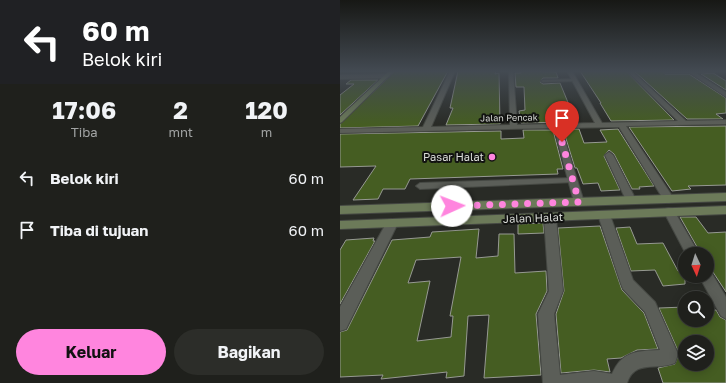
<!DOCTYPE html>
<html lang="id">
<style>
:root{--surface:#1f201c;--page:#2c2d29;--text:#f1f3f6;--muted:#a1a3a3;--line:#3c3e3b;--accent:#ff85de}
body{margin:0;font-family:"Golos Text",sans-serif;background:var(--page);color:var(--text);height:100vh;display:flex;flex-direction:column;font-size:15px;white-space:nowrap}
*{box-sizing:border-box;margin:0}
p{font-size:13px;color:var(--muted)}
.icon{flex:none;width:22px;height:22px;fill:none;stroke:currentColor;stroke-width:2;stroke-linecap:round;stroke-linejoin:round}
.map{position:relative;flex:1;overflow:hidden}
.sheet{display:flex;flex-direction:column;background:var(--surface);width:340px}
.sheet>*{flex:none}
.hud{background:#202124;color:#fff;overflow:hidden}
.needle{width:26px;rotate:176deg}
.buttons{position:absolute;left:338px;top:247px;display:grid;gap:8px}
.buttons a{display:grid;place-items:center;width:36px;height:36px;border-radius:50%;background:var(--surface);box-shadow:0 2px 10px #0003,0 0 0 1px var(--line);font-size:20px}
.pin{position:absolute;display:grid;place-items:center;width:34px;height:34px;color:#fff;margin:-41px -17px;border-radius:50% 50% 50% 0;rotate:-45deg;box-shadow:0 0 4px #0007}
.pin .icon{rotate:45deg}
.me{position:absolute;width:44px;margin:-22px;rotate:88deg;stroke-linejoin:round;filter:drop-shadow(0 0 3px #0008)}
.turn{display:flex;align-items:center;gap:14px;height:84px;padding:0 16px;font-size:18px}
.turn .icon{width:52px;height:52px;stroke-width:2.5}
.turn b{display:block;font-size:28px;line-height:34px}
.eta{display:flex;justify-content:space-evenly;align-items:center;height:68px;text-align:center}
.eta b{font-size:24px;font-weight:700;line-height:28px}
.action{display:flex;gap:8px;margin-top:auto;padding:8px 16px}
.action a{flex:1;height:46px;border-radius:24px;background:var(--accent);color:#111;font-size:16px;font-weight:700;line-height:46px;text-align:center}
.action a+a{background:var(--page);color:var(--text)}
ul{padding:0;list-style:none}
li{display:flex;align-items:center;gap:12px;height:52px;padding:0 16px}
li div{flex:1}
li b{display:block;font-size:15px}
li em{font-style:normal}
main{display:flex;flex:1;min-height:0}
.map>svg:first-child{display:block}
.building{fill:#455d22;stroke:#969992;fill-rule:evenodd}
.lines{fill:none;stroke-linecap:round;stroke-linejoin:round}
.lane-casing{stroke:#454843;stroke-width:2}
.street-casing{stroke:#454843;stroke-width:2}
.secondary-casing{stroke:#454843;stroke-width:2}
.lane{fill:#5b5e58;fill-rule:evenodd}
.street{fill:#5b5e58;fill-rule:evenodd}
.secondary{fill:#6c7a59;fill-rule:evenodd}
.route{stroke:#ff85de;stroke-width:7;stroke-dasharray:0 12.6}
.poi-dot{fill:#ff85de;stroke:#121311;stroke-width:1.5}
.labels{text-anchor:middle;stroke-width:4;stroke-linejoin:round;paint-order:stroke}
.far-street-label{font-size:9px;fill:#dadcd8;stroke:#121311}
.poi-label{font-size:11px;fill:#dadcd8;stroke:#121311;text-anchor:end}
.street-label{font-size:11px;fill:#dadcd8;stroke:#121311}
</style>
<main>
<section class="sheet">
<div class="hud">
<div class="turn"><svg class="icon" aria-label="left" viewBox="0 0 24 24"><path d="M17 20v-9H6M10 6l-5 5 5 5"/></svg><div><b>60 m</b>Belok kiri</div></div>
</div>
<div class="eta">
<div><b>17:06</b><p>Tiba</p></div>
<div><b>2</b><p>mnt</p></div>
<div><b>120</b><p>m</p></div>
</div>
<ul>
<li><svg class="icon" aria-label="left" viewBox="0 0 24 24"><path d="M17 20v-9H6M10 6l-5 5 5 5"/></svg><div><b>Belok kiri</b></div><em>60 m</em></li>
<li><svg class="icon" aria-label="arrive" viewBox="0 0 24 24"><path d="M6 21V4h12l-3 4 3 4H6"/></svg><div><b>Tiba di tujuan</b></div><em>60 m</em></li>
</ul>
<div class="action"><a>Keluar</a><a>Bagikan</a></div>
</section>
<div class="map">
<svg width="386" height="383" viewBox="0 0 386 383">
<rect width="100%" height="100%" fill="#292b26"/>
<g class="building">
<polygon points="55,71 108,71 78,126 0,128 0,124"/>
<polygon points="118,71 156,71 155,74 159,73 160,124 106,125 113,108 110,108"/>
<polygon points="180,71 216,72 218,78 203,78 200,82 203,84 220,83 236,122 181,123 179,111 185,110 184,87 176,87 175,73 181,73"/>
<polygon points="240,71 286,71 334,120 271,121 260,103 261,103"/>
<polygon points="294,71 323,71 325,74 349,74 386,98 386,113 376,114 383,119 347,119"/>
<polygon points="373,73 386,81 386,90 361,74"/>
<polygon points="11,80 38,80 0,115 0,95 14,84 6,84"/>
<polygon points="386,126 386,185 348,186 351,189 332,191 289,127"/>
<polygon points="223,129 239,129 244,143 267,142 260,130 278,129 314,186 299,187 300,189 292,189 274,154 269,150 264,156 280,190 261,191 258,183 243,184 237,168 235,168"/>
<polygon points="183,130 213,130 223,169 217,169 218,174 70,179 65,189 43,189 38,199 13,200 36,166 0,167 0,134 161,131 161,139 184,138"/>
<polygon points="340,217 356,217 368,233 386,232 386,292 367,263 367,254 361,254"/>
<polygon points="203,223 204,233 178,234 178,224"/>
<polygon points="260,226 282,290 304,313 318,349 297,350 281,358 267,359 270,372 254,370 221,373 216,314 224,291 218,228"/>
<polygon points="290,227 297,244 323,243 338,271 345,270 345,284 323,286 315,270 291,271 276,228"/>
<path d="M139 229 136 258 158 256 159 234H174L175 273 206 271 207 291 196 314 201 375 144 378 149 315 128 316 124 376 106 378 107 372 41 379 43 375 0 377V332L7 330 52 240 90 237 92 232ZM121 257 110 316H113L111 337 77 341 90 281 68 283 76 260Z"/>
<polygon points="34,238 33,241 35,241 0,304 0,250 6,240"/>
<path d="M345 307V320H367V310H376L380 317 386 320V383H323L318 368 335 364 339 353 319 308ZM345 342H367V364H345Z"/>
</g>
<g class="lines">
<defs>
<g id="lane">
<polygon points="324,71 350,71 351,72 349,73 325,73"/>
<polygon points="234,79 236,80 235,81 203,82 201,81 203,80"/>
<polygon points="232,178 235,178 236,180 235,182 80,189 76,186 80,183"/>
</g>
<g id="street">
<polygon points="110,71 115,71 91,127 170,125 169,71 173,71 177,125 255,123 227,71 232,71 262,123 338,121 287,71 292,71 346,121 386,120 386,124 286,126 334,199 329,203 325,202 279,127 221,128 244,202 243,205 235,205 234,202 214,128 0,133 0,129 83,127"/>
<polygon points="347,71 386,71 356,73 386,92 386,97"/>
<polygon points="0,75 47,74 50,76 47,78 0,79"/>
<polygon points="269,152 273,155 296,200 295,203 287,203 286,200 265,155"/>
<polygon points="329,208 333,209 359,254 346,254 324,212 325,209"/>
<path d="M264 211 268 212 270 215 293 280 315 302 338 354 335 363C316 371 295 359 287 383H203L198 314 209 291 204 218 206 215H214L216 218 223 291 214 314 220 375 254 371 272 374C282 351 297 351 320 350L305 312 283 289 281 284 258 215 260 212Z"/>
<polygon points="52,219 56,220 58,223 6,329 0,331 0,307 48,220"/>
<polygon points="367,270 371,272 386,297 386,319 381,316 359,276 367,276"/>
</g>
<g id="secondary">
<polygon points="49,71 54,71 2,122 0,123 0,117"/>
<polygon points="386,193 386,201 0,214 0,206"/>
<polygon points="386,206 386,214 0,229 0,221"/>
</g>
</defs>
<use href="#lane" class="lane-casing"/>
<use href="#street" class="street-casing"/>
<use href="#secondary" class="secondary-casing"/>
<use href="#lane" class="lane"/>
<use href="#street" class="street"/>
<use href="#secondary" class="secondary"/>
</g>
<linearGradient id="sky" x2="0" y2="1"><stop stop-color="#171815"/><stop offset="0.57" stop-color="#434a52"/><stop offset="1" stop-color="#434a52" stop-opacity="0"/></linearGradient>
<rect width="386" height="125" fill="url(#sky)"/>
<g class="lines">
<polyline class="route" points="112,206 239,202 222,142"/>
</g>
<circle class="poi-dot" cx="152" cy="157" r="4"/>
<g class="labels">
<g class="far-street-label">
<text transform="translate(169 118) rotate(-1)" y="3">Jalan Pencak</text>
</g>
<g class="poi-label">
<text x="144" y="161">Pasar Halat</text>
</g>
<g class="street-label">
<text transform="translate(193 218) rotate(-2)" y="4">Jalan Halat</text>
</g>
</g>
</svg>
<div class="buttons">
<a><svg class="needle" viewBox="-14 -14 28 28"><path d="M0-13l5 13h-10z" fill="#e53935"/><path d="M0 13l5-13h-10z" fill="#a1a3a3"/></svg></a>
<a><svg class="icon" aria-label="search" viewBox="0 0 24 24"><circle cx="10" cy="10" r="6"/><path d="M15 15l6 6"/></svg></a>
<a><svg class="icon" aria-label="layers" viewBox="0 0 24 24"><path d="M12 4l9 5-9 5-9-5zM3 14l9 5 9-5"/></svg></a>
</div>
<div class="pin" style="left:222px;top:142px;background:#d93025"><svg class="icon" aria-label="arrive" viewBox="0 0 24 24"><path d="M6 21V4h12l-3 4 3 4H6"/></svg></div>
<svg class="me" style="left:112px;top:206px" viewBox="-20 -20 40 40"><circle r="19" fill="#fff"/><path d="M0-13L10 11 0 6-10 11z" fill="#ff85de"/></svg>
</div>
</main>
